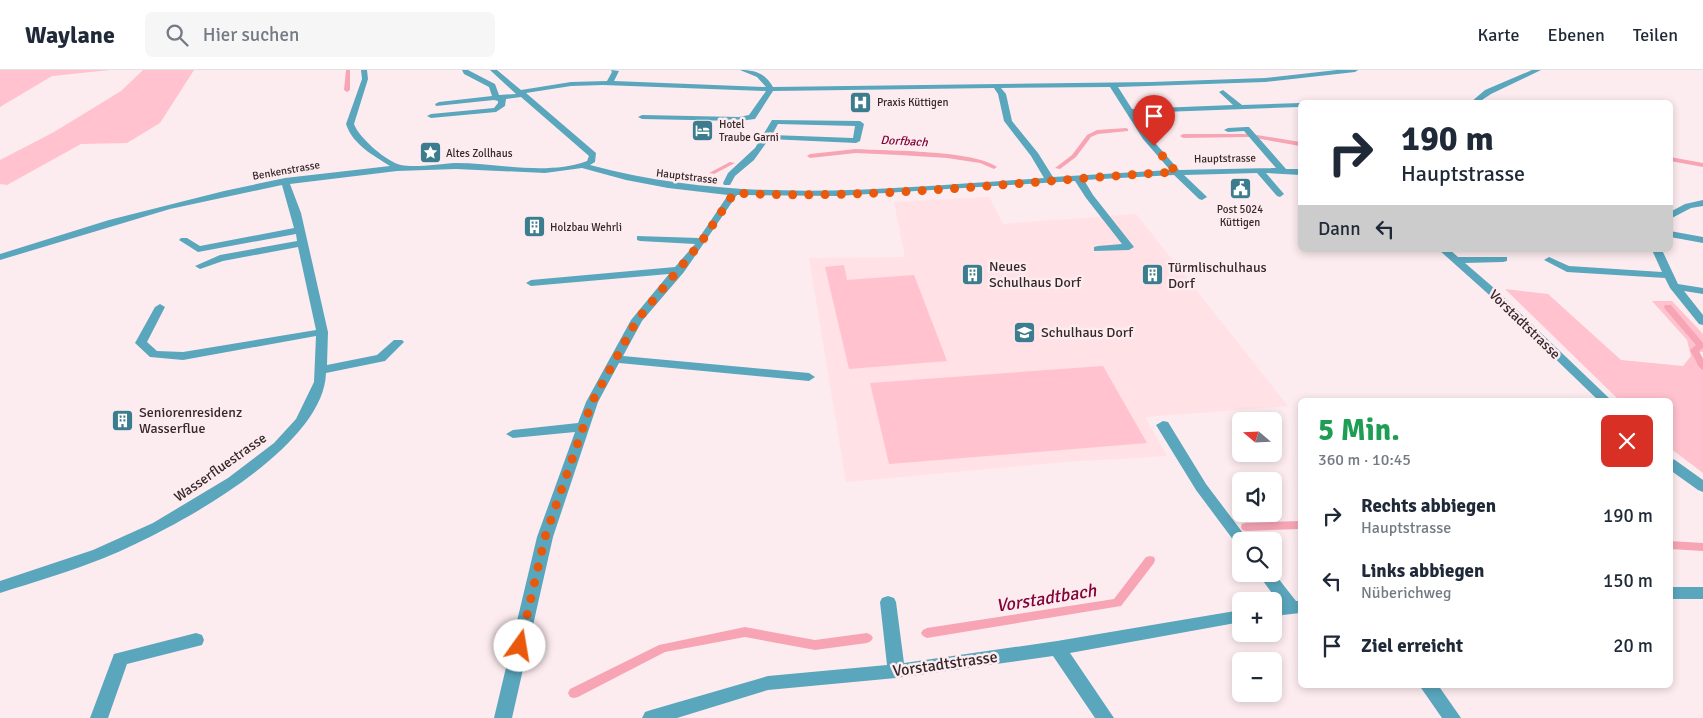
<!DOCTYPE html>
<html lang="de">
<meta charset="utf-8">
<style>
:root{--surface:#fff;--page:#f6f6f7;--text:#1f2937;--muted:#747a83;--line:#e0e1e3}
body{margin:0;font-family:Signika,sans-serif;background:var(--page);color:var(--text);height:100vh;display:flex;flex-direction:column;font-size:19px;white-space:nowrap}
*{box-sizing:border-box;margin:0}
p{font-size:16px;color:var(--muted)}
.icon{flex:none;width:28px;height:28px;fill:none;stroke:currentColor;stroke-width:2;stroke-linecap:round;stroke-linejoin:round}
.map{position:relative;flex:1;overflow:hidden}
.sheet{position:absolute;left:1298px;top:328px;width:375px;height:290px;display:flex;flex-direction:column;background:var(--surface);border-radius:8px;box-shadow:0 2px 8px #0003}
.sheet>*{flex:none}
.guide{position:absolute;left:1298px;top:30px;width:375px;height:152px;border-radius:8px;box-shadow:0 2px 8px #0003;background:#fff;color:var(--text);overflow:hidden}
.needle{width:32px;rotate:289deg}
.controls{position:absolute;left:1232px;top:342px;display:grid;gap:10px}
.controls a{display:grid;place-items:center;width:50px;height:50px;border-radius:8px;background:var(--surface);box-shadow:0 2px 8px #0003;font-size:25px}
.pin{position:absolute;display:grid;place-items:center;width:42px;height:42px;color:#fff;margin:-51px -21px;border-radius:50% 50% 50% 0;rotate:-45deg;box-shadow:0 0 5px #0007}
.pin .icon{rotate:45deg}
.me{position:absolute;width:55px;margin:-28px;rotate:13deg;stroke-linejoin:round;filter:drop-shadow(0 0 4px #0008)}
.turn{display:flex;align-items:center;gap:18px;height:105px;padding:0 20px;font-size:22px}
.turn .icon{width:65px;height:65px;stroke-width:2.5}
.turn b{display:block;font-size:35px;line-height:42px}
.then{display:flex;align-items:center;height:48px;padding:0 20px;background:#0003;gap:10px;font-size:19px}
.round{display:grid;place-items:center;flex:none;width:52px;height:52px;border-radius:8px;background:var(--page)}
.summary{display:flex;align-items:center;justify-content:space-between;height:85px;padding:0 20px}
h1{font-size:30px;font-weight:700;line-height:38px;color:#1e9e55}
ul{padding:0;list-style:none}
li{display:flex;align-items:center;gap:15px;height:65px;padding:0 20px}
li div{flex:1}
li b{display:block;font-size:19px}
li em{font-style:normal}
header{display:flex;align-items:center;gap:30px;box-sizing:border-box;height:70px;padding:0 25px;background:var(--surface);border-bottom:1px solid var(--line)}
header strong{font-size:24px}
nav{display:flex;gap:28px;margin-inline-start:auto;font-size:18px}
.search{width:350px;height:45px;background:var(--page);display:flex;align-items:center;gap:12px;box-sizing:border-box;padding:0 18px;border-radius:8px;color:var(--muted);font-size:19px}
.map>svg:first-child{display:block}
.built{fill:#ffe1e6}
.green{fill:#ffc2ce}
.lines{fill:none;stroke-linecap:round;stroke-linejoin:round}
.stream{fill:#f7a5b5;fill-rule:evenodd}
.minor{fill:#5aa6bd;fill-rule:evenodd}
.route{stroke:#ea580c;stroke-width:9;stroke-dasharray:0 16.2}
.labels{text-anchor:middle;stroke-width:5;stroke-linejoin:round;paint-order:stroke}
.far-poi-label{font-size:11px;fill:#362729;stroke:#fdecef;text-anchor:start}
.far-street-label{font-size:11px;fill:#362729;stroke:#fdecef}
.far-water-label{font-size:12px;font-style:italic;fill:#810337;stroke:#fdecef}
.poi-label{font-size:14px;fill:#362729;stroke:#fdecef;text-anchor:start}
.street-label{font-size:14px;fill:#362729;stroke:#fdecef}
.near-street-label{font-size:16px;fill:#362729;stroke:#fdecef}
.near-water-label{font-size:18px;font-style:italic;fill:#810337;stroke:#fdecef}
</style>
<header>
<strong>Waylane</strong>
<div class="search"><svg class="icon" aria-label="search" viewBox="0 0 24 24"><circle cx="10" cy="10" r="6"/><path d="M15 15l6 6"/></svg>Hier suchen</div>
<nav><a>Karte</a><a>Ebenen</a><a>Teilen</a></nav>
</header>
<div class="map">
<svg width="1703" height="648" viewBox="0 0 1703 648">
<rect width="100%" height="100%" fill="#fdecef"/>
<polygon class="built" points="989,127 1003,154 1136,144 1288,336 1145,347 1167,386 1066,392 846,412 809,188 905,187 894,132"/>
<g class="green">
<polygon points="0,0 110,0 52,6 0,37"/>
<polygon points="143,0 194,0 160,53 127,73 81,74 7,115 0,114 0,90 54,62 121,21"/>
<polygon points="844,195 847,210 914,205 947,291 849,299 825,197"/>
<polygon points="1505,219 1548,224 1621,290 1683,296 1691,286 1687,270 1652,231 1672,231 1703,264 1703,282 1698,282 1703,288 1703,403 1670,378 1670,330 1619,330"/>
<polygon points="1103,296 1147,373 889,394 870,313"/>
</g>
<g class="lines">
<g class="stream">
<polygon points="346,0 350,0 350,20 347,22 344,20"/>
<polygon points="1126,58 1128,59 1128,61 1098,64 1091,67 1076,87 1060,99 1055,98 1072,85 1087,65 1097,60"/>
<polygon points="1247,64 1249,65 1249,67 1183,68 1180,66 1183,64"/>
<polygon points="1257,65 1300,72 1300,76 1255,68 1255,66"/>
<path d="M856 79C887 81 974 80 997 97L994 99 980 93 947 88 899 85 856 83 810 88 807 86 810 84Z"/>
<polygon points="1670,87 1703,93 1703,97 1670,91"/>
<polygon points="730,92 735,93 714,104 709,103"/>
<polygon points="1665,235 1671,235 1703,273 1703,278 1699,281 1703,289 1703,300 1699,297 1690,280 1696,275 1665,239 1664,237"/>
<polygon points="1300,451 1300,459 1246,461 1242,460 1241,457 1242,454 1246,453"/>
<polygon points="1670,471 1703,473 1703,481 1670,479"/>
<polygon points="1150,486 1154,487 1155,490 1154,493 1121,536 927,568 923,566 921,563 923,560 927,558 1114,529 1146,487"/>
<polygon points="745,557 815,570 867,563 871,565 873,568 871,571 867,573 815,580 745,567 665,582 578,627 574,628 570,627 568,623 570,619 659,575"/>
</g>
<g class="minor">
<path d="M361 0H367L368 9 354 54C359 68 387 92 401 95 414 98 441 94 455 93 498 93 546 106 587 91L589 86 521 27 506 29 505 36 496 42 431 48 427 46 431 44 494 38 498 33V31L494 30 436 36 435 34 439 32 492 26 489 17 464 4 462 0H468L495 14 499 25 516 24 490 0H497L521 20 571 12 607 11 612 2 611 0 619 1 614 11 766 17 757 7 740 0C755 0 765 3 773 17L1151 12 1265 8 1337 0H1358L1355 2 1265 12 1118 17 1132 39 1233 35 1219 22 1223 20 1242 35 1300 33V37L1135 43 1149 66 1179 100 1276 98 1244 61 1228 62 1224 60 1228 58 1246 57H1249L1286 99H1300V105L1266 103 1284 124 1280 127 1277 126 1257 103 1184 105 1205 125 1207 127 1202 130 1199 129 1174 105 1084 110 1093 125 1134 177 1129 180 1094 181V177L1098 176 1122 174 1086 128 1075 111 838 126 737 125 684 202 642 251 623 286 809 303 815 307 809 311 619 293 598 332 553 467 512 648H494L537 467 575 362 513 368 506 364 513 360 578 353 586 332 631 250 669 204 531 216 526 213 531 210 675 197 695 174 640 171 637 170V166L699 168 728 125 668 118 626 110 582 98 545 103 456 99 397 101 290 114 301 143 328 262 327 295 377 285 394 270H402L404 272 385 291 326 303C324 380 168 462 104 488 71 501 35 512 0 523V511L93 480 153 453 228 408 274 373 296 349 314 312 316 266 183 290 150 287 135 273 155 237 160 234 165 237 147 272 157 281 183 282 316 260 298 177 223 191 200 199 195 196 220 185 297 171 296 164 198 182 179 170 181 168H187L200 176 294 158 282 115 170 139 0 190V184L109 150 224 121 285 108 390 96C373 85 353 75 346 54L362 9ZM603 15 766 21 749 45 739 47 642 45 638 47 642 49 739 51 755 49 773 21 994 18 998 24 1004 51 1031 86 1044 108C890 118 742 136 590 95L595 92 596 83 526 23 571 16ZM1110 17 1143 69 1170 100 1053 107 1038 83 1012 51 1006 24 1001 18Z"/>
<polygon points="1532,0 1541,0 1491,24 1479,32 1471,32 1485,20"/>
<path d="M772 50 860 51 864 54 860 71 856 73 769 69 754 90 735 106 730 115H724L723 113 728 103 755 78ZM778 54 855 56 853 68 772 65Z"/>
<polygon points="1703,130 1703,136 1691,138 1670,149 1670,142 1685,134"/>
<polygon points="1670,161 1703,167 1703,173 1670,167"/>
<polygon points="1439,180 1450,180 1458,187 1507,187 1507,191 1503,192 1465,193 1494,218 1611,330 1598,330 1486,222"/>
<polygon points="1652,180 1662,180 1678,214 1703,218 1703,224 1684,221 1703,245 1703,255 1699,254 1670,218 1665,208 1567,202 1544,190 1549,187 1569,196 1662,202"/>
<polygon points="1163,351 1168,352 1206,414 1249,471 1241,471 1241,476 1237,475 1196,420 1156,355"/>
<polygon points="1670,388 1675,390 1703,410 1703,422 1698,420 1670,400"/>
<polygon points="1274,503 1296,531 1300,531 1300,543 1274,546 1274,534 1279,533 1258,504"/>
<rect x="1670" y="517" width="33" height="12"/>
<polygon points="888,526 894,528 896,532 904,593 1057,571 1241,540 1241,552 1070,583 1114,648 1095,648 1053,586 896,608 768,620 677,648 642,648 645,642 651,640 768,606 887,595 880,532 882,528"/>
<polygon points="196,563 202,565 204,570 202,575 127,594 108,648 90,648 114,584"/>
<polygon points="1419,615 1438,615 1461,648 1442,648"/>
</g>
</g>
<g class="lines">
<path class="route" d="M520 576 545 467 592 332 637 250 702 171 734 123C879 131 1030 110 1176 102L1154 76"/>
</g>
<defs>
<symbol id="hospital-square" viewBox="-11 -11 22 22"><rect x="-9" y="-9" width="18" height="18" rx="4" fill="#3b7c8f" stroke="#fdecef"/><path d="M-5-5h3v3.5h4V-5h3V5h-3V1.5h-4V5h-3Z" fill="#fff"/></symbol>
<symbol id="hotel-square" viewBox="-11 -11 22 22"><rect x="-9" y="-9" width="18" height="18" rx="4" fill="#3b7c8f" stroke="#fdecef"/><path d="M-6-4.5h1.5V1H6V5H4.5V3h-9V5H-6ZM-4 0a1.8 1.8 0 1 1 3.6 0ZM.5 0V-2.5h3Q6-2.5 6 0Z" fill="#fff"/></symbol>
<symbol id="sight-square" viewBox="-11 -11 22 22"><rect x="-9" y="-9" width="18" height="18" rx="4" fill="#3b7c8f" stroke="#fdecef"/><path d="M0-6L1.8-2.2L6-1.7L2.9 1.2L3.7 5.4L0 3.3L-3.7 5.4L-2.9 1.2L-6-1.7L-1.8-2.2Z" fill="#fff"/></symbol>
<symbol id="civic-square" viewBox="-11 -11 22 22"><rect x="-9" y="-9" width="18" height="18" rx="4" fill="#3b7c8f" stroke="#fdecef"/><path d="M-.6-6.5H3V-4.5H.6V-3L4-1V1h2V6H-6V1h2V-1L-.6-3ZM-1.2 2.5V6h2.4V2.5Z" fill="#fff"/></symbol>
<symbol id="building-square" viewBox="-11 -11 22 22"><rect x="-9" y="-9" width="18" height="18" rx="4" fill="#3b7c8f" stroke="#fdecef"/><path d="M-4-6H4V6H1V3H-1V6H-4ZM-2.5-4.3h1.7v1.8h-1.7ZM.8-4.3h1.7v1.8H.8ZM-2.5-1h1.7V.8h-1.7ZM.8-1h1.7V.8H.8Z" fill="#fff"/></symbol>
<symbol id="school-square" viewBox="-11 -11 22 22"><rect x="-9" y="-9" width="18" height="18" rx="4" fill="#3b7c8f" stroke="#fdecef"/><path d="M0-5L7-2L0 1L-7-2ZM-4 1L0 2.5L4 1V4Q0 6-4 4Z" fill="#fff"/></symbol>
</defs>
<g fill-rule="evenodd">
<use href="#hospital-square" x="848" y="20" width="25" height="25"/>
<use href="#hotel-square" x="690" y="48" width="25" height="25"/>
<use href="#sight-square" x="418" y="70" width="25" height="25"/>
<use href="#civic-square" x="1228" y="106" width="25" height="25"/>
<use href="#building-square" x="522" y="144" width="25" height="25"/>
<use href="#building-square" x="960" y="192" width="25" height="25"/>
<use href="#building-square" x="1140" y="192" width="25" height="25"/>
<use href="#school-square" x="1012" y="250" width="25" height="25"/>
<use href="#building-square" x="110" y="338" width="25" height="25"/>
</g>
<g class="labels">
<g class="far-poi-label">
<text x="877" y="36">Praxis Küttigen</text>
<text x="719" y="58">Hotel<tspan x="719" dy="13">Traube Garni</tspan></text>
<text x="446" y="87">Altes Zollhaus</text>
<text x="1240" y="143" text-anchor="middle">Post 5024<tspan x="1240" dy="13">Küttigen</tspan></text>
<text x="550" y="161">Holzbau Wehrli</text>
</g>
<g class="far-street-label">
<text transform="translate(1225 88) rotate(-1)" y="4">Hauptstrasse</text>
<text transform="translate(286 100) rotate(-10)" y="4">Benkenstrasse</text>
<text transform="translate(687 106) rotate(7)" y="4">Hauptstrasse</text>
</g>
<g class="far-water-label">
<text transform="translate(904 71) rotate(3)" y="4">Dorfbach</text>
</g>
<g class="poi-label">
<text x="989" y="201">Neues<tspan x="989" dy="16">Schulhaus Dorf</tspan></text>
<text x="1168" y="202">Türmlischulhaus<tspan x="1168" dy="16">Dorf</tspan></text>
<text x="1041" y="267">Schulhaus Dorf</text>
<text x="139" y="347">Seniorenresidenz<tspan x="139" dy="16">Wasserflue</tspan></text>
</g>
<g class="street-label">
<text transform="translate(1525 254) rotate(44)" y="5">Vorstadtstrasse</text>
<text transform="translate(220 397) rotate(-35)" y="5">Wasserfluestrasse</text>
</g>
<g class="near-street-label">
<text transform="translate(945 593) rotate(-8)" y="6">Vorstadtstrasse</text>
</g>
<g class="near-water-label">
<text transform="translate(1046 528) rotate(-9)" y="6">Vorstadtbach</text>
</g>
</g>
</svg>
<div class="controls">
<a><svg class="needle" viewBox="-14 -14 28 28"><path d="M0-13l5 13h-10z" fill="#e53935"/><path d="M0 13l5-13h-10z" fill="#747a83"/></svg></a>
<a><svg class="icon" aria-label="sound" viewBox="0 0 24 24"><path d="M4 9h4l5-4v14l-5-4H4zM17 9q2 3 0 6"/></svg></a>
<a><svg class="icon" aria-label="search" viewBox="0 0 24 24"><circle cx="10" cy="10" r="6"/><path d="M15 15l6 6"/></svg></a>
<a>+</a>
<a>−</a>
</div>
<div class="pin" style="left:1154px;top:76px;background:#d93025"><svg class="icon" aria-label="arrive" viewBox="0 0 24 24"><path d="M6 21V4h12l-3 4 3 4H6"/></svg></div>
<svg class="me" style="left:520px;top:576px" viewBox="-20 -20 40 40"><circle r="19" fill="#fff"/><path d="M0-13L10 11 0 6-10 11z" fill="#ea580c"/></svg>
<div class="guide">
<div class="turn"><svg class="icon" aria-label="right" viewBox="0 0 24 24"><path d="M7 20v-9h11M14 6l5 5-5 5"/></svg><div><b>190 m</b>Hauptstrasse</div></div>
<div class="then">Dann<svg class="icon" aria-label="left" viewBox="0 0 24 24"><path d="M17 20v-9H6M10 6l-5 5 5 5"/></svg></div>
</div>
<section class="sheet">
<div class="summary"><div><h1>5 Min.</h1><p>360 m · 10:45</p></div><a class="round" style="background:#d93025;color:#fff"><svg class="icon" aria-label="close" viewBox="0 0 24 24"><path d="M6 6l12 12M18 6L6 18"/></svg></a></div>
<ul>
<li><svg class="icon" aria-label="right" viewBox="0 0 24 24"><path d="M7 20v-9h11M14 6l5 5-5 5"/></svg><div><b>Rechts abbiegen</b><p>Hauptstrasse</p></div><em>190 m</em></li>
<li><svg class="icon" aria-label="left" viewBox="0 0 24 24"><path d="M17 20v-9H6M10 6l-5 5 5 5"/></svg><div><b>Links abbiegen</b><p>Nüberichweg</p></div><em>150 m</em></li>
<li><svg class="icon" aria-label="arrive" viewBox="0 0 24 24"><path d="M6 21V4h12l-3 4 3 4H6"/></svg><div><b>Ziel erreicht</b></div><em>20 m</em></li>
</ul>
</section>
</div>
